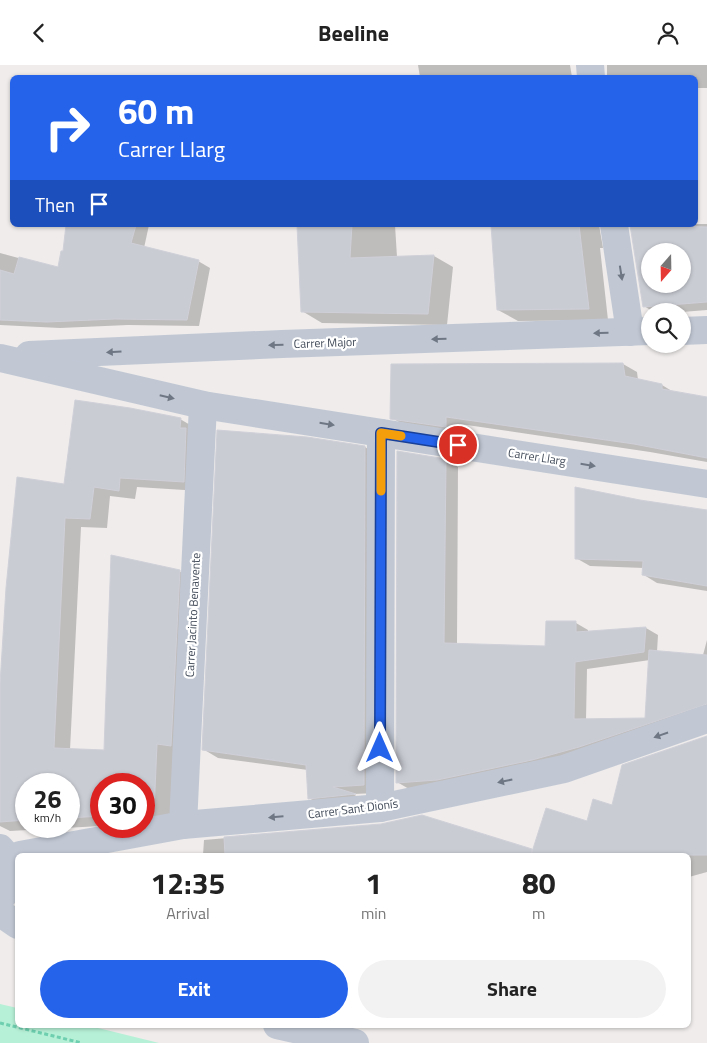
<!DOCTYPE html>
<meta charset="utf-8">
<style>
:root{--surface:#fff;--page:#f2f2f2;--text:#222;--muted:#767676;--accent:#2563eb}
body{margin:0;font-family:"Titillium Web",sans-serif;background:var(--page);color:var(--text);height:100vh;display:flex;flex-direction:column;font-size:19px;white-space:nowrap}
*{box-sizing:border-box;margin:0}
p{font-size:16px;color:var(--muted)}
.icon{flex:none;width:28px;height:28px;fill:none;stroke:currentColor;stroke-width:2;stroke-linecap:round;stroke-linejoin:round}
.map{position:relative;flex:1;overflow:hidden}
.side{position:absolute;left:15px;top:788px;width:676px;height:175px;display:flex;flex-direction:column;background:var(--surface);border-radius:8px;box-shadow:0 1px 4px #0004}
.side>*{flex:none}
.top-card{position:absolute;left:10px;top:10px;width:688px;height:152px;border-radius:8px;box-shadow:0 1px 4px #0004;background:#2563eb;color:#fff;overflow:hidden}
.needle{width:32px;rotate:200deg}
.buttons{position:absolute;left:641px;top:178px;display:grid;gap:10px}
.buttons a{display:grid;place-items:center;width:50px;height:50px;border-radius:50%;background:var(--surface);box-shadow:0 1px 4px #0004;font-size:25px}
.speed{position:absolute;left:15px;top:708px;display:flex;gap:10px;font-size:25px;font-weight:700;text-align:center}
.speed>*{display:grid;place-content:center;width:65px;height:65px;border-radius:50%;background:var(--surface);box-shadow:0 1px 4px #0004;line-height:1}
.speed small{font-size:12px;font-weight:400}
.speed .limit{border:8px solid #d22;background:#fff;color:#111}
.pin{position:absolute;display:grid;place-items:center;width:42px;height:42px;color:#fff;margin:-21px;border:2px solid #fff;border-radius:50%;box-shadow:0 1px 5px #0007}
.me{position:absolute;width:55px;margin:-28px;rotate:0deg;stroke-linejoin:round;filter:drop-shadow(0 0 4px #0008)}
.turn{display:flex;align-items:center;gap:18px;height:105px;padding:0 25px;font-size:22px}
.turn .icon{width:65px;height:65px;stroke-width:2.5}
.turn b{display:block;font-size:35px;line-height:42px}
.then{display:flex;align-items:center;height:48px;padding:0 25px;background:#0003;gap:10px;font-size:19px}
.eta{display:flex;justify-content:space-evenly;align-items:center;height:85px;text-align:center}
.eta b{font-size:30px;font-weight:700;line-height:35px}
.cta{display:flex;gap:10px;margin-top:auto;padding:10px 25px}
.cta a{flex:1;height:58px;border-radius:30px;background:var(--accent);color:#fff;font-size:20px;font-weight:700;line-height:58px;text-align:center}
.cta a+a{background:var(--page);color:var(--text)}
header{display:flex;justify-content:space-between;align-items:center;height:65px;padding:0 25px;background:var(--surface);font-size:22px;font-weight:700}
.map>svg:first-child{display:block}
.green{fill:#b6f0d6}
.shadow{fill:#0003;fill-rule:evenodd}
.building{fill:#caccd4;stroke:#cfd0d8;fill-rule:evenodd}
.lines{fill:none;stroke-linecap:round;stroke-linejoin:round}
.path{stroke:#6dcfaf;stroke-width:3;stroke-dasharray:4 2.5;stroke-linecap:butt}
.minor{stroke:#c1c8d4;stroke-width:28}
.oneway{fill:#6f7785}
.route-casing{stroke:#184099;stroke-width:12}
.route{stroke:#2563eb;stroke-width:9}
.slow{stroke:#f59e0b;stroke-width:9}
.labels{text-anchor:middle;stroke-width:4.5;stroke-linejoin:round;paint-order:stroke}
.street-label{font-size:12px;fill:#434c5a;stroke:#fff}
</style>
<header><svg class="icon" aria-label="back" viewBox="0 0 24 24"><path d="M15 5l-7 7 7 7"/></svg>Beeline<svg class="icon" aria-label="person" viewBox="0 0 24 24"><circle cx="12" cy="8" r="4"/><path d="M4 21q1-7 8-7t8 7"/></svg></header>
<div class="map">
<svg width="707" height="978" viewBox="0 0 707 978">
<rect width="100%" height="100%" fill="#efeceb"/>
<polygon class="green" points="0,939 17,943 18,960 86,960 159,978 0,978"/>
<g class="shadow">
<polygon points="418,0 570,0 572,12 420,12"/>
<polygon points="607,0 707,0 707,23 695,23 695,12 607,12"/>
<path d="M695 159H707V245L682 247 652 246 644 241 631 160ZM650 186H682V219H650Z"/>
<polygon points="67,160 149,160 144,183 198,196 210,203 199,261 128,260 60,263 0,260 0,188 59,204 64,188"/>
<polygon points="298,160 395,160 397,192 434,191 453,202 447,260 322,258 302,246"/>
<polygon points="492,160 599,160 603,183 600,183 608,255 518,256 498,245"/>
<polygon points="623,299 637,307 638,315 662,320 675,328 707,333 707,397 650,387 460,359 460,370 406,361 392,353"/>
<path d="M180 354 197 364 200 426 137 422 135 434 110 431 107 463 81 462 70 685 105 686 179 506 196 516 170 757 144 758V719H101V761L10 766 0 761V641L65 420ZM26 719H69V761H26Z"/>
<polygon points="365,382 379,391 378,728 353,729 366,737 323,741 309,733 308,705 218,693 203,684"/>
<path d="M446 395 458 402 457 580 546 582 576 558 588 565V568L646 563 658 570 657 587 703 590 707 575V649L592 689 409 724 397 717ZM650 595 646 655H586L587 604Z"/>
<polygon points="640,437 707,447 707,526 657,518 644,510 644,503 590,501 576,493"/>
<polygon points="707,672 707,807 689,812 689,790 203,790 204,775 382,760 422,751 534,786 588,757 613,742"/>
</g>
<g class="building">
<polygon points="66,160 136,160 131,178 199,195 187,255 115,254 47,257 0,255 0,205 14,209 19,192 58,202 61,186 63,186"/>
<polygon points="297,160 352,160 350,193 434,190 428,249 301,247"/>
<polygon points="491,160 579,160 589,244 497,245"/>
<path d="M630 160 707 162V237L643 242ZM650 186H682V219H650Z"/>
<polygon points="623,298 625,311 662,319 662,324 707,332 707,393 634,379 446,352 446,362 390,354 391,299"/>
<polygon points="75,335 130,343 181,353 180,363 186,363 184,417 120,413 119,426 94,422 90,454 65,453 54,683 104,685 111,490 180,505 171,681 157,679 154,748 144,749 144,719 101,719 101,751 69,753 69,719 26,719 26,755 0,757 0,619 6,523 17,412 64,419"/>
<polygon points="217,365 307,372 365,381 364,720 333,722 356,729 308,734 306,700 202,685"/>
<polygon points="397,386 446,394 444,578 545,581 546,556 576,556 576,567 646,562 644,587 575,597 574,654 645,653 649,585 707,590 707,639 579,682 532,695 437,715 396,718"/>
<polygon points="575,422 640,435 707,445 707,521 642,510 643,496 575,494"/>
<polygon points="707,671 707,790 531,790 546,743 587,756 593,734 612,740 622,700"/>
<polygon points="422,750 532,784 531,790 225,790 224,772 381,759"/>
</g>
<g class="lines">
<polyline class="path" points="0,958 82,978"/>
<g class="minor">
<polyline points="590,0 591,12"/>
<polyline points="614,160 630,267"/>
<polyline points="682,266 707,265"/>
<polyline points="29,290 282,279 650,266"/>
<polyline points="0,293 203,340 707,419"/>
<polyline points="380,743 381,368"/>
<polyline points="183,760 203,340"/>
<polyline points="0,783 8,792 11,821 0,834"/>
<polyline points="20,790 183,760 380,743 564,704 707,654"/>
<polyline points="0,848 18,860"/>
<polyline points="277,960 355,978"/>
</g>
</g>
<defs><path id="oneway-solid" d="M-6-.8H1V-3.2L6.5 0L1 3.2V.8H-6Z" transform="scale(1.25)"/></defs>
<g class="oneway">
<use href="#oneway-solid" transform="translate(621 208) rotate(81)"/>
<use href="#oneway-solid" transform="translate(601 268) rotate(178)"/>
<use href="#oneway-solid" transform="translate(439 274) rotate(178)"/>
<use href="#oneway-solid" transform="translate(276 280) rotate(178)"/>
<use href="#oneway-solid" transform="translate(114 287) rotate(177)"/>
<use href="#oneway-solid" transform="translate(167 332) rotate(13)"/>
<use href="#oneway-solid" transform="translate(327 359) rotate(9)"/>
<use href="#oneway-solid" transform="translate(588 400) rotate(9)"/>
<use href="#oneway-solid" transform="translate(661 670) rotate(161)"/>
<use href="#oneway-solid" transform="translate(505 716) rotate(168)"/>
<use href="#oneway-solid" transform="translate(276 752) rotate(175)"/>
</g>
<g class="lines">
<defs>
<polyline id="route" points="380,683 381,368 458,380"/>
</defs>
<use href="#route" class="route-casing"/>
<use href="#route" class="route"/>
<polyline class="slow" points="381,426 381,368 401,371"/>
</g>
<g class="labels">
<g class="street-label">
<text transform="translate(325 278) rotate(-2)" y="4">Carrer Major</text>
<text transform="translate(537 392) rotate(9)" y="4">Carrer Llarg</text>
<text transform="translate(193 550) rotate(-87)" y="4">Carrer Jacinto Benavente</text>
<text transform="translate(353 744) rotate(-7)" y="4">Carrer Sant Dionís</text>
</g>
</g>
</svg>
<div class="buttons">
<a><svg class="needle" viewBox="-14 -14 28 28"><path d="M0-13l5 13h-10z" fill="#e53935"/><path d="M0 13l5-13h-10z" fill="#767676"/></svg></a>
<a><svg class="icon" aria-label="search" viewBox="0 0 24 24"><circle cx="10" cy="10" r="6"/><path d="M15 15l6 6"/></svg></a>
</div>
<div class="speed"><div>26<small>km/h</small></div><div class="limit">30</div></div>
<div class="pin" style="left:458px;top:380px;background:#d93025"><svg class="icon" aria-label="arrive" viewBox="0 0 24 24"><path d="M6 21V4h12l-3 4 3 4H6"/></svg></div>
<svg class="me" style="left:380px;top:683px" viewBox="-20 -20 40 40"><path d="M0-17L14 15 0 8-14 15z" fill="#2563eb" stroke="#fff" stroke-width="4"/></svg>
<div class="top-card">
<div class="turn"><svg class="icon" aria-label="right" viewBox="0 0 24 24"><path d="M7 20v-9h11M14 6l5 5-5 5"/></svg><div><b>60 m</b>Carrer Llarg</div></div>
<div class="then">Then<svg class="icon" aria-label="arrive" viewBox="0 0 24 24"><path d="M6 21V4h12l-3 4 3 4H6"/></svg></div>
</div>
<section class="side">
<div class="eta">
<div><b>12:35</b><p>Arrival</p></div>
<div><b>1</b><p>min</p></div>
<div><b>80</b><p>m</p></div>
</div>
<div class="cta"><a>Exit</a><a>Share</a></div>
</section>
</div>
